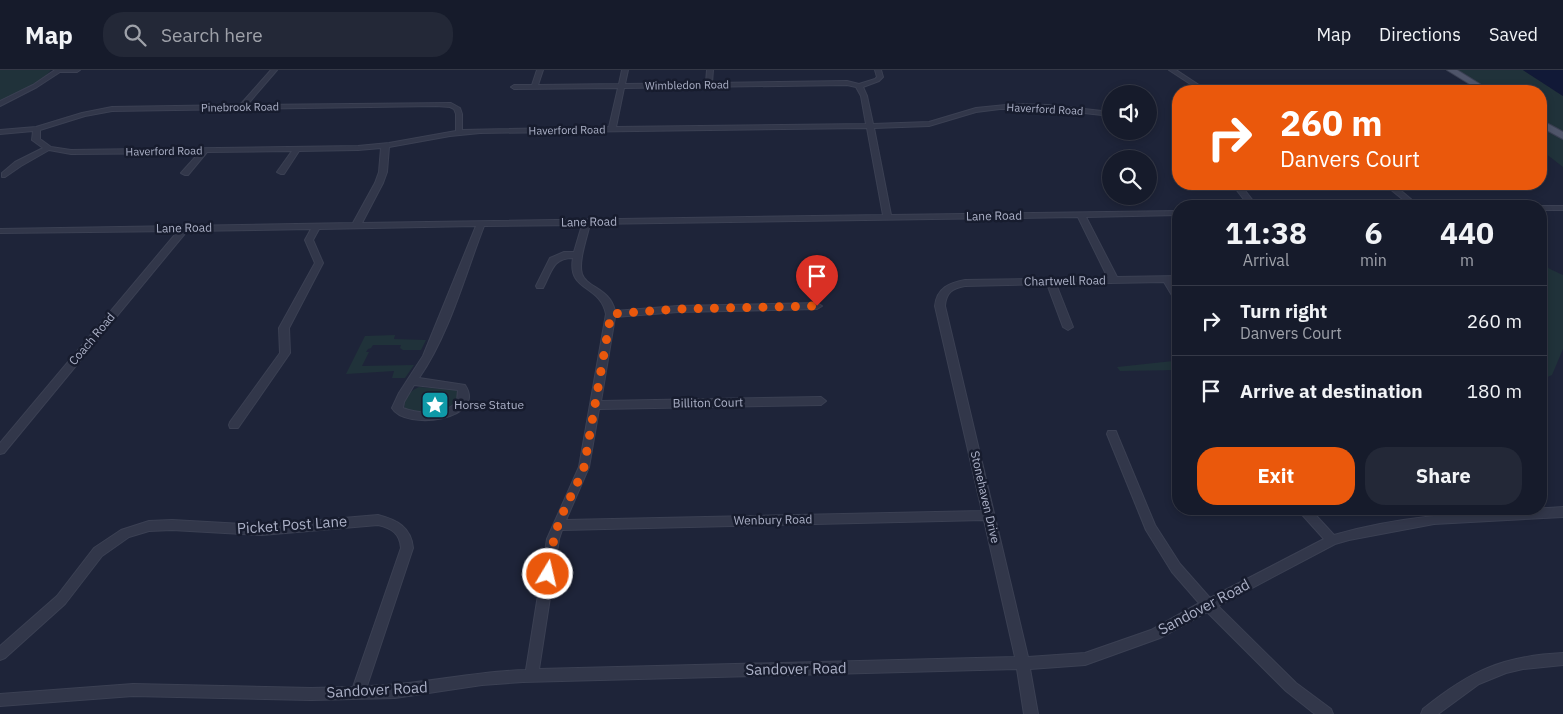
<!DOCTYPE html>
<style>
:root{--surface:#161b2b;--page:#232837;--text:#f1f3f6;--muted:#9ea1a9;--line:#353947;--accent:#ea580c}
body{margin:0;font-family:"IBM Plex Sans",sans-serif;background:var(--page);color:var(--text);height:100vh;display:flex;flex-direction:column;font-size:19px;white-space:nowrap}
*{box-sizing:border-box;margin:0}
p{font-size:16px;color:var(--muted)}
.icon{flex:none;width:28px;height:28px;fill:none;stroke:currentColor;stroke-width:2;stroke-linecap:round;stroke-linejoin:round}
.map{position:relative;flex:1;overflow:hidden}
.panel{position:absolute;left:1172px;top:130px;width:375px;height:315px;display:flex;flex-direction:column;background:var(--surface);border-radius:20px;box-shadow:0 2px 8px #0003,0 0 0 1px var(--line)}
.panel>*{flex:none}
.top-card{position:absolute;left:1172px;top:15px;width:375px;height:105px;border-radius:20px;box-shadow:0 2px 8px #0003,0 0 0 1px var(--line);background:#ea580c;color:#fff;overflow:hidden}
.controls{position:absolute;left:1102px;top:15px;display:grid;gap:10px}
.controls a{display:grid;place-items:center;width:55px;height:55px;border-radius:50%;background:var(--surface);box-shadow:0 2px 8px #0003,0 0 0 1px var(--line);font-size:25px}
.pin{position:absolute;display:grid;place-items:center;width:42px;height:42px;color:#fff;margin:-51px -21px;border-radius:50% 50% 50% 0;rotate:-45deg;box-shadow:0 0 5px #0007}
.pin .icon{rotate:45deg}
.me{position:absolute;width:55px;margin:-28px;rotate:9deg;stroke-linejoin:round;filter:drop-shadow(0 0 4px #0008)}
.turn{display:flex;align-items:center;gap:18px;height:105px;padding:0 25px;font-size:22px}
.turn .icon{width:65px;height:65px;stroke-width:2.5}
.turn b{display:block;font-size:35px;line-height:42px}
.eta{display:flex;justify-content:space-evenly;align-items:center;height:85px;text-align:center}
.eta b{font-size:30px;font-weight:800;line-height:35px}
.action{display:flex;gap:10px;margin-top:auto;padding:10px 25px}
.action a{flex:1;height:58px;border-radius:20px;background:var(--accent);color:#fff;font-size:20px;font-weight:800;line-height:58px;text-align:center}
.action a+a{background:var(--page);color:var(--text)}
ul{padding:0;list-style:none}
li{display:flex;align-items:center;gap:15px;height:70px;padding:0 25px;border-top:1px solid var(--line)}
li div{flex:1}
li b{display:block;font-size:19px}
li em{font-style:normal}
header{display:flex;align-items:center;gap:30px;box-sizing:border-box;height:70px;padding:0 25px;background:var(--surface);border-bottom:1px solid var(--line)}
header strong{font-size:24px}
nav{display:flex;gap:28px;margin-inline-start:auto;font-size:18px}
.search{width:350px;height:45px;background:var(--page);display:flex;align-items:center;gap:12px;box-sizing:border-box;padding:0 18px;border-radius:20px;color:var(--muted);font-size:19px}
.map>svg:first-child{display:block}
.green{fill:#20323a}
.water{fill:#111937}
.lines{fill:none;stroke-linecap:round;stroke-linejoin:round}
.minor-casing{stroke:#3b4053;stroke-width:2}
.major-casing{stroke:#3b4053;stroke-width:2}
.minor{fill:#32374a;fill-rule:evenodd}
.major{fill:#4f556a;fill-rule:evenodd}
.route{stroke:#ea580c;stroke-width:9;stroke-dasharray:0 16.2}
.labels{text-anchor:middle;stroke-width:5;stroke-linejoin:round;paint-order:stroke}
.far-street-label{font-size:11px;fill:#acb1c7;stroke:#171c2e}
.street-label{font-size:12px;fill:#acb1c7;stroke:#171c2e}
.poi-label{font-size:12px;fill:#acb1c7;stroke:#171c2e;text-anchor:start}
.near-street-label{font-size:15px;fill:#acb1c7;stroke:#171c2e}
</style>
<header>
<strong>Map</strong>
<div class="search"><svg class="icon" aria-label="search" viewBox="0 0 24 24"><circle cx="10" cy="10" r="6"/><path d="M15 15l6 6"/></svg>Search here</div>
<nav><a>Map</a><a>Directions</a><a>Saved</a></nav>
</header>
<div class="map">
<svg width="1563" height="644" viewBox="0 0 1563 644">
<rect width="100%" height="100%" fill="#1e2439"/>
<g class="green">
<polygon points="0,0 51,0 42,10 0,32"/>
<polygon points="1451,0 1523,0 1563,26 1563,66 1541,53 1541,21 1487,21"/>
<polygon points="1541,56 1563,69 1563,97 1541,80"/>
<polygon points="1541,192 1550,199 1563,205 1563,279 1552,305 1541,310"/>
<polygon points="395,265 394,269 426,270 421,280 403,280 400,278 401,275 373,275 371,278 368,279 366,282 369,282 362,296 414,295 405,308 392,308 394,301 346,304 365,266"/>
<polygon points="1173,291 1179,291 1179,300 1120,301 1117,297"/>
<path d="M419 317 456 320 460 324C459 329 457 335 453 337 442 344 415 343 405 339 402 329 411 320 419 317Z"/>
</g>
<polygon class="water" points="1523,0 1563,0 1563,26"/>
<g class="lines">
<defs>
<g id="minor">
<polygon points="55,0 80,0 77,2 60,2 37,17 0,36 0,31 33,15"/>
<path d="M271 0H277L247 35 451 33 460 38 462 44V60L609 57 618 18 514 19 511 17 514 15H532L537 0H543L538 15 619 14 622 0H628L625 14 706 13 707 0H713L712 13 847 11 859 14 875 9 877 7 875 0H881L883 7 879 11 863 17 867 26 873 54 929 52 976 38 1016 34 1048 35 1111 42V46L1048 39H1000L976 42 929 56 874 58 891 145 1179 141V145L1086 147 1117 207 1179 206V212H1173L1179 222V233L1176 232 1164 212 1056 214 1073 257 1068 260 1063 257 1047 214 965 216C952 218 946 223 945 236L1028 587 1085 583 1151 560 1199 533 1172 502 1146 460 1107 364 1108 361H1116L1117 364 1155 455 1180 494 1210 528 1324 469 1297 439H1310L1334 465C1409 443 1486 442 1563 437V447L1434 454 1349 470 1335 474 1218 536 1296 613 1331 639 1333 644H1315L1286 621 1207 542 1160 568 1085 595 1030 599 1038 644H1024L1017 599 523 612 482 615 395 628 311 630 133 626 0 636V624L133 614 311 618 353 617 401 478C400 464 392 458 378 455L262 465 172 460 149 461 129 467 102 486 65 534 5 588 0 590V576L57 526 94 478 121 460 149 451 172 450 262 455 378 445C397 450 411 457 413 478L367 616C420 615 473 601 526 600L547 469 579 397 606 244C600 214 567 222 573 188 552 188 552 202 543 218H537L536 216 550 188 564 182H574L582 155 484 156C465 205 449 265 419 308L465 315C488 350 405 361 392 338L399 323 423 286 476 156 319 159 313 170 323 193 289 258 290 283 238 358H230L229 355 230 352 280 283 279 258 315 193 305 170 311 159 187 161 4 383 0 384V373L178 161 0 163V159L353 153 375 113 379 102 381 78 358 80 299 81 284 104H281L277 102 292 81 207 82 188 105H185L181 103 199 83 71 84 49 80 21 96 5 107H2V103L15 92 43 78 32 70 33 61 0 64V60L36 57 82 43 112 37 240 35ZM847 15 856 17 861 26 866 54 616 57 624 18ZM436 36 450 37 454 39 456 44V61L389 73 358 76 71 80 51 77 40 69V60L85 46 112 41ZM867 58 883 145 362 153 383 113 387 102 389 77 450 66 480 63ZM1078 147 1108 208 965 210C949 213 937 218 935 236L982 441 566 450 589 397 599 339 821 335 826 331 821 327 601 331 615 247 678 242 817 239 822 236 817 233 678 236 615 241C610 218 587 218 582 204 578 192 587 167 590 154ZM414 315 458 320 457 331C447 346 418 344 403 338L404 332ZM984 450 1015 587 539 599 559 469 562 460Z"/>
<polygon points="1169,0 1176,0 1208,21 1201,21"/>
<polygon points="1232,114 1240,114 1257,136 1249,136"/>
<polygon points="1384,114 1393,114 1419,136 1411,136"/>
<polygon points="1539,136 1563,136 1563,140 1541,140 1541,136"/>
<path d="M1563 583V595L1523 599 1506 603 1479 614 1438 644H1421L1423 639C1470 601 1502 586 1563 583Z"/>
</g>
<g id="major">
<polygon points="1447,0 1457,0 1491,21 1481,21"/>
<polygon points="1541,50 1563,62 1563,69 1541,57"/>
</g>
</defs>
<use href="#minor" class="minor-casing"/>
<use href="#major" class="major-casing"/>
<use href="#minor" class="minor"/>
<use href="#major" class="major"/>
</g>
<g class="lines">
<path class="route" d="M548 504C551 485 553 467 560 450 567 432 577 416 584 397L611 244 678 239 817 236"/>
</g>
<defs>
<symbol id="sight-square" viewBox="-11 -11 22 22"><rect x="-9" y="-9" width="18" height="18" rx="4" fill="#0f9aa8" stroke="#171c2e"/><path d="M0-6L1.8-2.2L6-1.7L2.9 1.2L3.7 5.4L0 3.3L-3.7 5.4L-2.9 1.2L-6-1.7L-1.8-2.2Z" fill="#fff"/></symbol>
</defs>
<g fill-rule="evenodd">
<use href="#sight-square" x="419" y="319" width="32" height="32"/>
</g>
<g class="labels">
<g class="far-street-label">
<text transform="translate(687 15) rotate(-1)" y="4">Wimbledon Road</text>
<text transform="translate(240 37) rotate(-1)" y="4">Pinebrook Road</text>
<text transform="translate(1045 39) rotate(3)" y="4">Haverford Road</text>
<text transform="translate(567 60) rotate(-1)" y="4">Haverford Road</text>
<text transform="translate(164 81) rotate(-1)" y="4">Haverford Road</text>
</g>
<g class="street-label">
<text transform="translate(994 146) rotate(-1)" y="4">Lane Road</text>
<text transform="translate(589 152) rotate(-1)" y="4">Lane Road</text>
<text transform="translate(184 158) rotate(-1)" y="4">Lane Road</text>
<text transform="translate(1065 211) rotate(-1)" y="4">Chartwell Road</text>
<text transform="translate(92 269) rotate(-50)" y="4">Coach Road</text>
<text transform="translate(708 333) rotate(-1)" y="4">Billiton Court</text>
<text transform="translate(985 427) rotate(77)" y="4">Stonehaven Drive</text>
<text transform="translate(773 450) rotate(-1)" y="4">Wenbury Road</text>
</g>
<g class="poi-label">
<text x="454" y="339">Horse Statue</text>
</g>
<g class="near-street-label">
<text transform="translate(292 455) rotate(-4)" y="5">Picket Post Lane</text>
<text transform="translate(1204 537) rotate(-28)" y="5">Sandover Road</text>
<text transform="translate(796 599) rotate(-1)" y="5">Sandover Road</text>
<text transform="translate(377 620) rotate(-3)" y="5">Sandover Road</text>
</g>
</g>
</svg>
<div class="controls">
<a><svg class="icon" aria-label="sound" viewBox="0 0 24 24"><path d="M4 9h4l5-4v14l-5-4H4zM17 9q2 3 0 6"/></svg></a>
<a><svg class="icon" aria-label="search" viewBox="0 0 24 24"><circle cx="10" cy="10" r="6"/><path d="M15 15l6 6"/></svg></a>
</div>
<div class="pin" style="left:817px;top:236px;background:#d93025"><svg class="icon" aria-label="arrive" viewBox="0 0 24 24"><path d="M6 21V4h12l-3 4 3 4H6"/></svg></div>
<svg class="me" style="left:548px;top:504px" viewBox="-20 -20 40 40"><circle r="17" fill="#ea580c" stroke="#fff" stroke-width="3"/><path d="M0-11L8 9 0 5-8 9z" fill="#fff"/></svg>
<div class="top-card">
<div class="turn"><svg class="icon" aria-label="right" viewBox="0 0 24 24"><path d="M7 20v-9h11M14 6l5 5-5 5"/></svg><div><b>260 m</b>Danvers Court</div></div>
</div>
<section class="panel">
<div class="eta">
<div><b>11:38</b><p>Arrival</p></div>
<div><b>6</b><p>min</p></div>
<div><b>440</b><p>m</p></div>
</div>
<ul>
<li><svg class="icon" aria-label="right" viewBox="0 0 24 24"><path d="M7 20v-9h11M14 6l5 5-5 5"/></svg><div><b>Turn right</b><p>Danvers Court</p></div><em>260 m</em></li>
<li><svg class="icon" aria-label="arrive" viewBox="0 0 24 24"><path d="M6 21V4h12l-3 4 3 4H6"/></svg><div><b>Arrive at destination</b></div><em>180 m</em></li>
</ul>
<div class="action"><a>Exit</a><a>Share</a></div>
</section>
</div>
